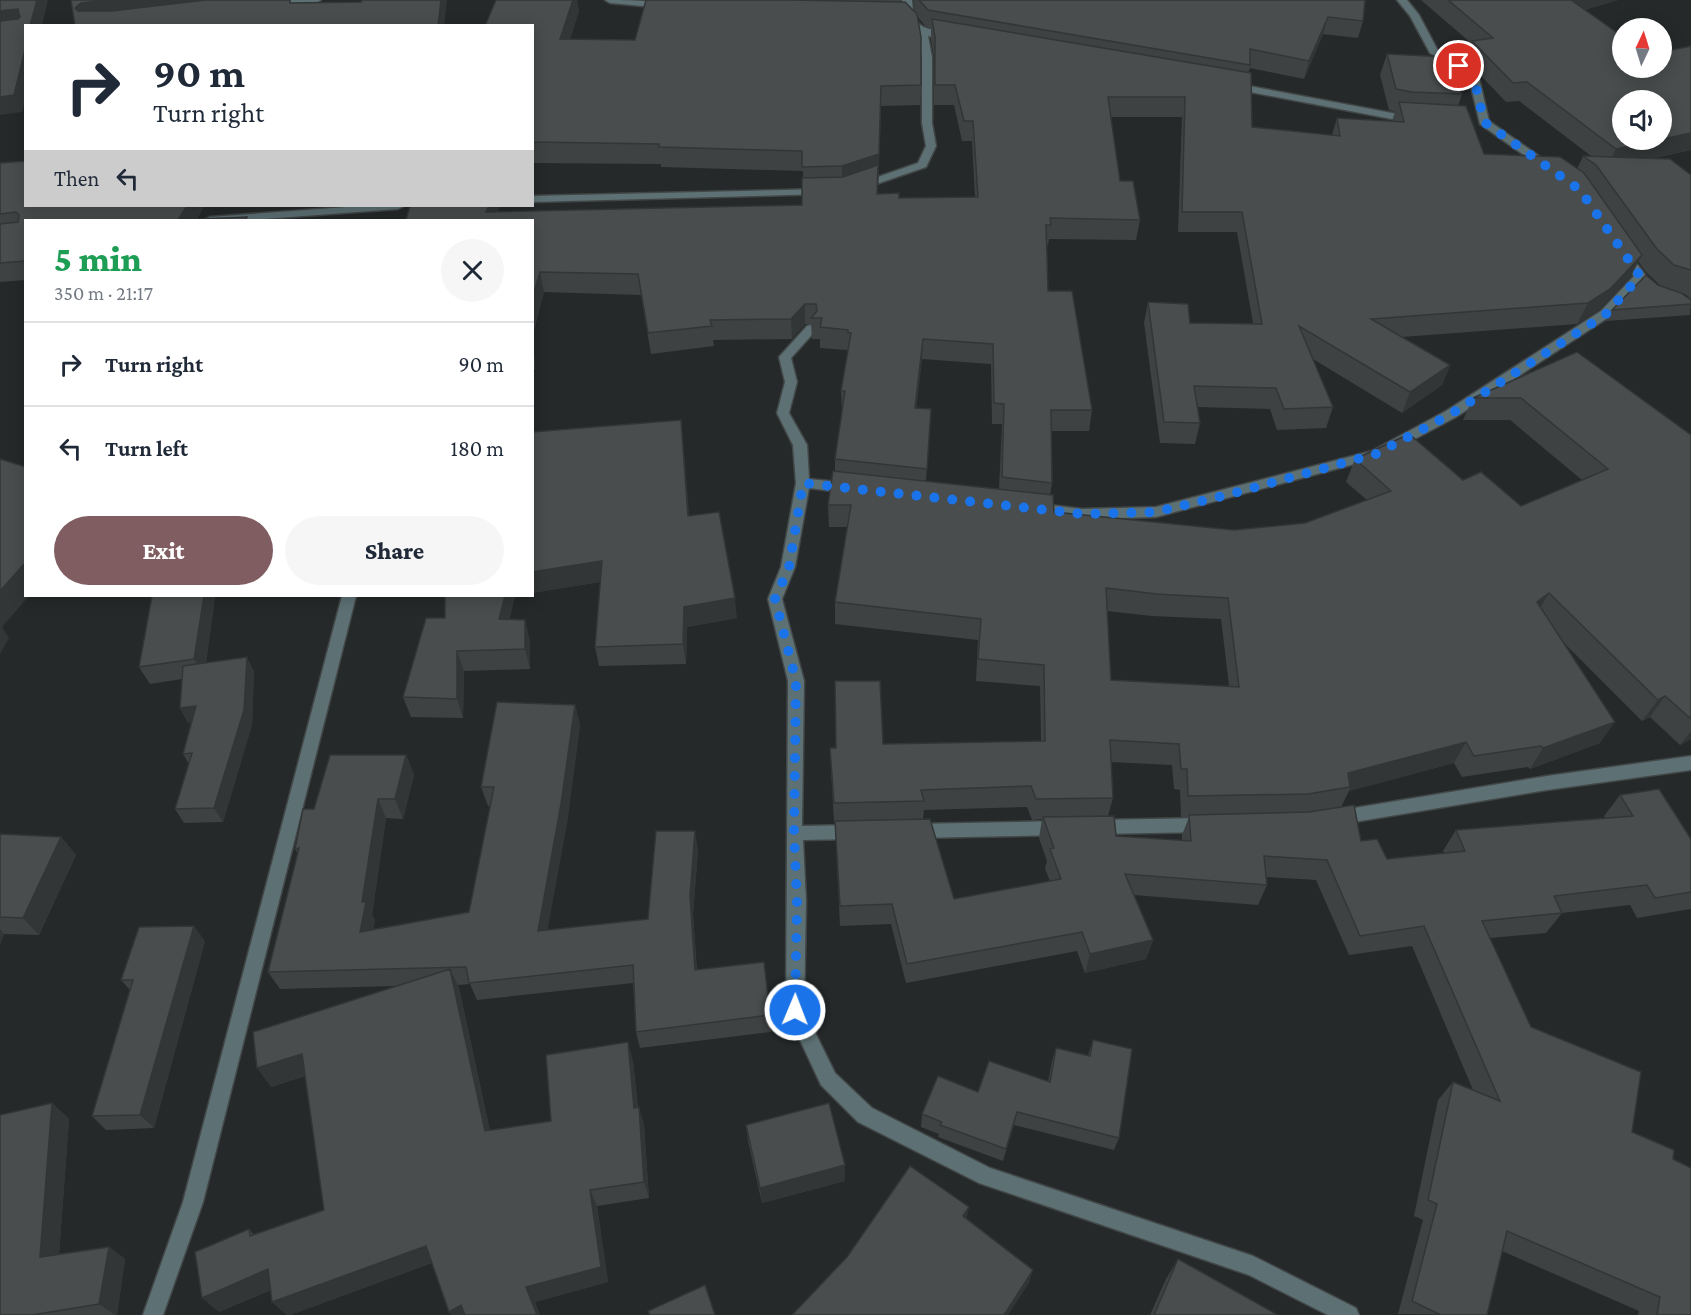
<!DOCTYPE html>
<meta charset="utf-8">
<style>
:root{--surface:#fff;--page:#f6f6f7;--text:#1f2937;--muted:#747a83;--line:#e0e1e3;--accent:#7f5d61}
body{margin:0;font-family:"Crimson Pro",serif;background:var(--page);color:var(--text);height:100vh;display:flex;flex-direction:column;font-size:22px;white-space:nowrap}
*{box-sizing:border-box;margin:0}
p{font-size:20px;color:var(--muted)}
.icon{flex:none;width:33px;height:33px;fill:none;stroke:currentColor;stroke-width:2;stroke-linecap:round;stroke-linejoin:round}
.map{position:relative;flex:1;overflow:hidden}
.panel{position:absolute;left:24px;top:219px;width:510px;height:378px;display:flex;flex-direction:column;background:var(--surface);border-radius:0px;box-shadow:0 3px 15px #0003}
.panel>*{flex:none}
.hud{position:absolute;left:24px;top:24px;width:510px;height:183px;border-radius:0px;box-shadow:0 3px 15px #0003;background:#fff;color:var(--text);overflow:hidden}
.needle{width:39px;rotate:4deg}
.buttons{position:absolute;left:1612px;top:18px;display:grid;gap:12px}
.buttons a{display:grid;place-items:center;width:60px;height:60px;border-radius:50%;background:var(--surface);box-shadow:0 3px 15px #0003;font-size:30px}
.pin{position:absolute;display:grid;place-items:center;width:51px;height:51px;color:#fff;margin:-26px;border:3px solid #fff;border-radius:50%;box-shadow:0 2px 6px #0007}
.me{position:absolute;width:66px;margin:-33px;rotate:1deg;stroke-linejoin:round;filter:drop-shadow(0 0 4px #0008)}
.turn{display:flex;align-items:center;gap:21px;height:126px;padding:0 30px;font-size:27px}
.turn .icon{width:78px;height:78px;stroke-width:2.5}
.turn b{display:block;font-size:42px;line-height:51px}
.then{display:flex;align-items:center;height:57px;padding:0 30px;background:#0003;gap:12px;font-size:22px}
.round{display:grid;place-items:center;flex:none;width:63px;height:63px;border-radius:32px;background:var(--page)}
.summary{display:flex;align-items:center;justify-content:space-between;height:102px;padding:0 30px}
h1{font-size:36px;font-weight:800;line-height:45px;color:#1e9e55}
.action{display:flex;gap:12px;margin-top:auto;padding:12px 30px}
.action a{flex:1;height:69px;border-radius:36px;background:var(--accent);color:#fff;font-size:24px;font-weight:800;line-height:69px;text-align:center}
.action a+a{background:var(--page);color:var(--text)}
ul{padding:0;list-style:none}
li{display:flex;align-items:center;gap:18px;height:84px;padding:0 30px;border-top:2px solid var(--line)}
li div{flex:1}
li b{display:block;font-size:22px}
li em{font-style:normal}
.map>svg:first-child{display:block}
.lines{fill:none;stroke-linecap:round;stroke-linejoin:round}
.minor-casing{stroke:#424647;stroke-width:3}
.minor{fill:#5d7174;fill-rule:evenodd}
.wall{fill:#3f4243;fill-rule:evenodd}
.shaded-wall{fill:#333637}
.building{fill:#494d4e;stroke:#333637;stroke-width:1.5;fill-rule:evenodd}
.route{stroke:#1a73e8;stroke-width:10;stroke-dasharray:0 18}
</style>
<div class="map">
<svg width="1691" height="1315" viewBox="0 0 1691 1315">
<rect width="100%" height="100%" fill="#25292a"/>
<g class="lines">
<defs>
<g id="minor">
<polygon points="292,0 321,0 316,3 274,8 269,5"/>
<path d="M605 0C621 0 656 0 669 5L664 8 610 3Z"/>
<path d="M902 0H912C914 39 933 23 954 37L949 40 928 36 932 57V123L936 146 926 167 859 190 855 189V185L918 163 926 146 922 123V57L918 33 903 16Z"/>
<polygon points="1397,0 1407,0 1419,15 1437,49 1473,70 1479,78 1489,121 1553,166 1553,170 1545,170 1480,124 1469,78 1430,53 1410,16"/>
<polygon points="1233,83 1413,117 1418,120 1413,123 1229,88 1229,84"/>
<polygon points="821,189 827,192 825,194 532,202 532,196"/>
<polygon points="360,206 404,206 398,209 249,220 204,220 210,217"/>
<polygon points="1623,250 1627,251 1646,276 1609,317 1456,417 1381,457 1156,517 1082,519 1034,513 1027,508 1034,503 1082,509 1156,507 1372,451 1446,411 1601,311 1634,276 1617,253"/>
<polygon points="811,325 817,329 791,358 797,382 789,413 807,445 809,479 849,483 856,488 849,493 809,488 795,567 782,599 804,681 802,826 854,825 860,827 862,832 860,837 854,839 803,840 806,901 804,1010 835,1073 872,1108 990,1168 1253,1256 1356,1308 1359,1315 1328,1315 1249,1275 979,1183 858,1122 821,1085 786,1010 788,681 768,599 781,567 796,483 793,445 777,413 785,382 779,357 807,326"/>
<polygon points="342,596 356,596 203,1202 163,1315 143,1315 183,1202"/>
<polygon points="1691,756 1691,770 1547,790 1336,825 1330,823 1328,818 1330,813 1336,811 1547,776"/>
<polygon points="1205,818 1211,820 1213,825 1211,830 1205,832 1097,834 1091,832 1089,827 1091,822 1097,820"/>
<polygon points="1061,821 1067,823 1069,828 1067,833 1061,835 914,838 908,836 906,831 908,826 914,824"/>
</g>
</defs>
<use href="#minor" class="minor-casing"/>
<use href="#minor" class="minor"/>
</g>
<g class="wall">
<path d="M646 0H901V2L915 13 914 0H1365L1363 21 1358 38 1323 34 1304 79 1250 68 1248 73 1252 127 1332 135 1337 118 1392 121 1395 112 1389 110 1380 75 1387 54 1462 94 1458 106 1484 154 1577 169 1583 156H1591L1519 101 1506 102 1465 59 1471 43 1421 0H1618L1584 10 1623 68 1691 46V150L1655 158 1691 175V299L1685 294 1682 293 1691 300 1690 315 1606 321 1612 310 1658 285 1662 287 1646 272 1638 261 1631 276 1600 309 1577 324 1402 337 1450 365 1442 385 1402 413 1313 359 1333 407 1326 428 1277 430 1270 409 1198 407 1200 423 1195 444 1160 443 1144 323 1148 302 1190 323H1253L1237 232H1178L1182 117H1110L1120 181 1140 220 1136 240 1049 239 1048 245H1047L1048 291 1092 410 1089 431H1051L1052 483 1050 495 1054 512 1234 530 1305 523 1367 500 1346 482 1355 459 1463 480 1521 506 1582 480 1510 420H1463L1473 398 1577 352 1691 435V739L1680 745 1650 717 1642 721 1562 641 1600 743 1530 769 1528 767 1462 777 1454 763 1349 791 1341 807 1361 841 1387 859 1444 853 1443 851 1456 830 1605 818 1604 816 1620 795 1691 839V909L1637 918 1630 905 1562 913 1546 933 1490 938 1531 1027 1632 1132 1673 1159 1691 1315H1638L1639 1311 1502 1251 1487 1315 1398 1314 1423 1220 1414 1216 1438 1100 1453 1082 1473 1090 1412 946 1349 955 1316 880 1266 877 1267 885 1258 905 1134 895 1153 940 1146 959 1085 973 1077 951 906 983 891 924 840 926 835 823H834L831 769 830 748 883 744 1041 741 1040 686 976 681 978 640 835 624V602L847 527H829L828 505 835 471V459L842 411 841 391 848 350 820 348V339H812L811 324H805L792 339 713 340 714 346 651 354 641 295 544 292 533 334 535 369 532 370V220L498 212 802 205 803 171 661 167V164L532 163V26L579 11 570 39 635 40ZM917 16 927 28 931 29V39L934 57V105H954L962 141H972L975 197 899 198 878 194 881 106 920 105 921 85ZM922 359 991 364 992 424H1002L999 489 926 481 931 409H916ZM1107 611 1152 616 1221 619 1229 686 1111 680ZM1111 762 1172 765 1174 789 1180 790 1181 817H1189L1182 835V840L1116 836 1108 816 1113 798ZM1027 807 1032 820 1042 819 1039 838 1047 861 1045 869 1050 881 954 899 923 819 924 810Z"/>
<polygon points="0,163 26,206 204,206 197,219 26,220 26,280 0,282"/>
<polygon points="681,420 689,516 737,618 687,627 686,664 599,666 595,647 600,582 532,593 532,432"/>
<polygon points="152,596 226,596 215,597 206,663 254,671 252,725 223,822 184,823 175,809 189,764 183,754 191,722 188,723 180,708 182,679 150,684 139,667"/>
<polygon points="445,596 516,596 515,596 509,620 530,640 530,669 464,671 463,718 411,717 403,697 445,618"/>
<polygon points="575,705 580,725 567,823 547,930 648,919 698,850 693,914 697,970 764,962 771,1032 640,1048 636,1032 633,983 477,1000 470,984 458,985 459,988 490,1131 551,1121 633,1061 638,1108 644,1125 649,1198 597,1206 608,1282 535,1302 540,1315 452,1315 449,1312 432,1263 290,1315 287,1315 272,1302 271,1290 219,1312 249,1229 254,1235 324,1210 305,1076 271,1087 395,986 280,989 268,972 298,854 295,849 314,809 406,755 414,775 403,819 386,818 372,915 375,920 373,929 469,912 490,806 488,806 481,787"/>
<polygon points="0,834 61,837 76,855 39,935 4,934 0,944"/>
<polygon points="205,941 154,1128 106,1130 92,1116 130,990 121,980"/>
<polygon points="1093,1040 1119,1138 1114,1150 1014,1125 1003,1161 938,1137 939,1134 921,1127 922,1114 978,1092 1048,1082 1052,1061 1056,1048 1088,1055"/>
<polygon points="52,1103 69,1119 59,1254 109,1247 125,1259 117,1315 0,1315"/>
<polygon points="746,1125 845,1181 762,1203 748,1141"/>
<polygon points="1178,1259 1278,1315 1150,1315 1166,1279"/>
</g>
<g class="shaded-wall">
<polygon points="37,0 48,0 42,26 30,26"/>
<polygon points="111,0 277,0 89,21 75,8 81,3"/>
<polygon points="441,0 447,0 444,26 438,26"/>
<polygon points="573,0 577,0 579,11 564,58 560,39"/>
<polygon points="1567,0 1618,0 1560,16"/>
<polygon points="18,9 26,26 0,28 0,11"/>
<polygon points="1328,17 1323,34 1304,79 1309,61"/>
<polygon points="26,46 26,97 22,112 0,115 0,97"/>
<polygon points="881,106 877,214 842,187 842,166"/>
<polygon points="1691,133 1691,150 1607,168 1616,149"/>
<polygon points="187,206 204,206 196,220 178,220"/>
<polygon points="489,206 500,206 495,220 486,212"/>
<polygon points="1642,255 1631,276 1600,309 1577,324 1588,303"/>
<polygon points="540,272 544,292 533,334 535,369 532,356 532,299"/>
<polygon points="805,304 805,324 792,339 791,319"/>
<polygon points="923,339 922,359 914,429 915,408"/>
<polygon points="1450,365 1442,385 1402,413 1410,392"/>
<polygon points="681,420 683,441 691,536 688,516"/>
<polygon points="602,561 606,581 532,593 532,572"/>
<polygon points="26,562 26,596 29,596 2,627 9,638 0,654 0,591"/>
<polygon points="1549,593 1536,615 1537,602"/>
<polygon points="204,596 214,596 215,597 204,676 194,659"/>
<polygon points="505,596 516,596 515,596 505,639 499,619"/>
<polygon points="735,598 737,618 687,627 686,664 683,644 684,607"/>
<polygon points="525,620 530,640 530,669 525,649"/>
<polygon points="457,651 464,671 463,718 457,699"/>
<polygon points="247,657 254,671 252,725 223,822 214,808"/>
<polygon points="1665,696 1650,717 1642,721 1658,700"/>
<polygon points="575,705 580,725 567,823 544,949 538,931"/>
<polygon points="196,706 204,720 188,723 180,708"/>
<polygon points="1615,722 1600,743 1530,769 1543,748"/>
<polygon points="1691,731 1691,739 1680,745"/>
<polygon points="1466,742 1454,763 1349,791 1350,787 1348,773"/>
<polygon points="406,755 414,775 403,819 395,799"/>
<polygon points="378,799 386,818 372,915 375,920 369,949 360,932 362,902"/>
<polygon points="695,831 698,850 693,914 698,988 695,970 690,896"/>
<polygon points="61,837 76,855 39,935 23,918"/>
<polygon points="194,926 205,941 154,1128 140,1115"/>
<polygon points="0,929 4,934 0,944"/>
<polygon points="1153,940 1146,959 1085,973 1090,954"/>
<polygon points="450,969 459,988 494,1149 485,1131"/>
<polygon points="628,1042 633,1061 639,1126 634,1108"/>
<polygon points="302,1054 315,1072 271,1087 257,1068"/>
<polygon points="52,1103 69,1119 58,1270 40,1257"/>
<polygon points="639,1107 644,1125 649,1198 644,1182"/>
<polygon points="1017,1112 1014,1125 1003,1161 1006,1149"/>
<polygon points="845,1165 845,1181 762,1203 760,1188"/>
<polygon points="590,1190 597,1206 608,1282 535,1302 540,1315 537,1315 526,1287"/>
<polygon points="969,1207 966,1221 963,1216"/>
<polygon points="426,1246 437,1261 290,1315 287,1315 272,1302"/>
<polygon points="109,1247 125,1259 117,1315 115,1315 99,1304"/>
<polygon points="268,1269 284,1284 219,1312 202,1298"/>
<polygon points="1033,1270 1029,1283 1008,1315 1004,1315"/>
<polygon points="461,1305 469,1315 452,1315 449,1312"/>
</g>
<g class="building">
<polygon points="0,0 37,0 30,26 26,26 26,46 14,95 0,97 0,21 18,19 20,17 18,9 0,11"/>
<polygon points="71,0 111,0 81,3 75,8 78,11 112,11 205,0 290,0 290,3 361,2 362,0 441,0 438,26 75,26"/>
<polygon points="496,0 573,0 560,39 635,40 646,0 790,0 905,2 917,14 921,37 921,85 881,86 879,154 842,166 802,167 802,151 659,147 659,144 532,142 532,26 485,26"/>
<polygon points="919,0 1365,0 1363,21 1328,17 1309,61 1250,49 1250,65 928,10"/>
<path d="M1448 0H1571L1623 37V68H1662V52L1691 46V133L1616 149 1527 82 1513 83 1472 41 1493 38ZM1623 100H1662V140H1623Z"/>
<polygon points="932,19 1251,73 1252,127 1340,136 1337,118 1404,122 1399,102 1466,106 1484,154 1560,157 1584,173 1642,255 1610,289 1588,303 1371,319 1450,365 1410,392 1299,326 1333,407 1284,409 1276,388 1194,386 1200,423 1164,422 1148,302 1188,304 1190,323 1262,324 1242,212 1182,212 1185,97 1108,97 1120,181 1133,181 1140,220 1050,218 1051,225 1046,225 1048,291 1072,291 1092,410 1051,410 1052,483 1002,477 1004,404 994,403 993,344 923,339 915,408 931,409 927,469 835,459 845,391 841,391 851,333 848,333 848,330 820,327 822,318 811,318 817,311 816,304 805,304 791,319 710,320 712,326 648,333 638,274 540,272 532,299 532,220 406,220 410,206 489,206 486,212 802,205 802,178 843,177 878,165 877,194 899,193 899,198 978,197 973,121 964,121 955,85 935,85 935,37"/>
<polygon points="1387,54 1448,57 1462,94 1412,92 1396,89"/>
<polygon points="1583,156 1670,159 1691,175 1691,270 1674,265 1657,249 1596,165"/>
<polygon points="26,161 26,206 187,206 178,220 247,217 245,220 26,220 26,261 0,263 0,224 18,222 19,215 16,212 0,214 0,163"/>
<polygon points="1646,275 1658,285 1681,293 1691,300 1691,304 1612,310"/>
<path d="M1577 352 1691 435V719L1665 696 1658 700 1549 593 1537 602 1615 722 1543 748 1541 746 1474 756 1466 742 1348 773 1350 787 1308 794 1188 796 1187 769H1181L1179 744 1110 740 1113 798 1036 799 1031 786 921 790 924 801 834 803 830 748H836L835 681H880L883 744 1045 741 1044 665 978 659 981 619 835 602 851 505H828L833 471 1053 495 1054 512 1234 530 1305 523 1391 491 1355 459 1409 434 1463 480 1481 472 1521 506 1608 469 1521 398H1473ZM1106 588 1157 594 1228 598 1239 687 1111 680Z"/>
<polygon points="681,420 688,516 719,512 735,598 684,607 683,644 595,647 602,561 532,572 532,432"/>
<polygon points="0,459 26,467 26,562 0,591"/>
<polygon points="152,596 204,596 194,659 139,667"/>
<polygon points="445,596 505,596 499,619 525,620 525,649 457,651 457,699 403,697 426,618 445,618"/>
<polygon points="247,657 244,710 214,808 175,809 192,753 183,754 196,706 180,708 183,666"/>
<polygon points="497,702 575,705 561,804 538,931 648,919 656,831 695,831 690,896 695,970 764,962 770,1015 636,1032 633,965 469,983 466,967 268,972 299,848 295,849 303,809 314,809 330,755 406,755 395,799 378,799 362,902 366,902 360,932 469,912 494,787 481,787"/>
<polygon points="1659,789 1691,839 1691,892 1655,898 1647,885 1554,896 1562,913 1482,921 1531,1027 1641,1072 1632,1132 1674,1150 1673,1159 1691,1168 1691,1315 1657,1315 1660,1297 1507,1231 1487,1315 1441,1315 1412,1301 1437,1204 1428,1200 1453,1082 1500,1101 1424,926 1360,936 1327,860 1264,856 1267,885 1125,874 1153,940 1090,954 1082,932 907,964 892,904 840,906 835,821 930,819 954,899 1061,879 1050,849 1054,848 1043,817 1114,816 1116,836 1191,841 1189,815 1309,812 1354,805 1361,841 1377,839 1387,859 1465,851 1456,830 1633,816 1620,795"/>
<polygon points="0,834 61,837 23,918 0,917"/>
<polygon points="194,926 140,1115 92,1116 133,980 121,980 139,927"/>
<polygon points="450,969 485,1131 551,1121 546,1055 628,1042 634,1108 639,1107 644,1182 590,1190 601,1267 526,1287 537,1315 465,1315 461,1305 449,1312 426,1246 272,1302 268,1269 202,1298 195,1252 249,1229 250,1236 324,1210 302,1054 257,1068 253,1032"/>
<polygon points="1093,1040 1132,1049 1119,1138 1017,1112 1006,1149 940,1125 942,1122 922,1114 938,1076 978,1092 989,1061 1050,1082 1056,1048 1090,1056"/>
<polygon points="52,1103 40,1257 109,1247 99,1304 32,1315 0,1315 0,1115"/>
<polygon points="829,1103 845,1165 760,1188 746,1125"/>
<polygon points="910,1166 969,1207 963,1216 1033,1270 1004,1315 792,1315 847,1257"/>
<polygon points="1178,1259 1278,1315 1154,1315"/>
<polygon points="705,1285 715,1315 650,1315 648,1311"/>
</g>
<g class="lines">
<polyline class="route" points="795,1010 797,902 794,833 796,681 775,599 789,567 803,483 1082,514 1156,512 1231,494 1376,454 1451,414 1605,315 1640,276 1580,190 1484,122 1474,78 1459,66"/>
</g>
</svg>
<div class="buttons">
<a><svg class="needle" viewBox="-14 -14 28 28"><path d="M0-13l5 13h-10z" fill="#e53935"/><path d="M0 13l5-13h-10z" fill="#747a83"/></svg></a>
<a><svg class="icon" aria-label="sound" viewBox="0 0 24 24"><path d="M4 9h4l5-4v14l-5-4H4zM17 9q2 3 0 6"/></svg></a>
</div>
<div class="pin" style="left:1459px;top:66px;background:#d93025"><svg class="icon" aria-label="arrive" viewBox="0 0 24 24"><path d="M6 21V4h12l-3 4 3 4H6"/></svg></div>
<svg class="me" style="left:795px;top:1010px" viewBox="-20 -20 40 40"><circle r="17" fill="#1a73e8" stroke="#fff" stroke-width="3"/><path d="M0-11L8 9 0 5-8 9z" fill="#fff"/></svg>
<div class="hud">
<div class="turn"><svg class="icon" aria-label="right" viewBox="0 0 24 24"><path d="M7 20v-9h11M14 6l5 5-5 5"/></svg><div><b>90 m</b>Turn right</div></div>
<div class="then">Then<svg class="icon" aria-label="left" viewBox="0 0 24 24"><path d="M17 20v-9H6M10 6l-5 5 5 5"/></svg></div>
</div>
<section class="panel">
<div class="summary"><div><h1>5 min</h1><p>350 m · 21:17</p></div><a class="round"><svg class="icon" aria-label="close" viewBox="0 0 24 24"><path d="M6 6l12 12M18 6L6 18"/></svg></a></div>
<ul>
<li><svg class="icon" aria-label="right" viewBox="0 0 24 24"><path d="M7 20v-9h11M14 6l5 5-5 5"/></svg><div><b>Turn right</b></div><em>90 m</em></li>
<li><svg class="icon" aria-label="left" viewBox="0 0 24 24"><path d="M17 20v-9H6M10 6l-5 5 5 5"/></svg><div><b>Turn left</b></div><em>180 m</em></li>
</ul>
<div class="action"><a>Exit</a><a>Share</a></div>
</section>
</div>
